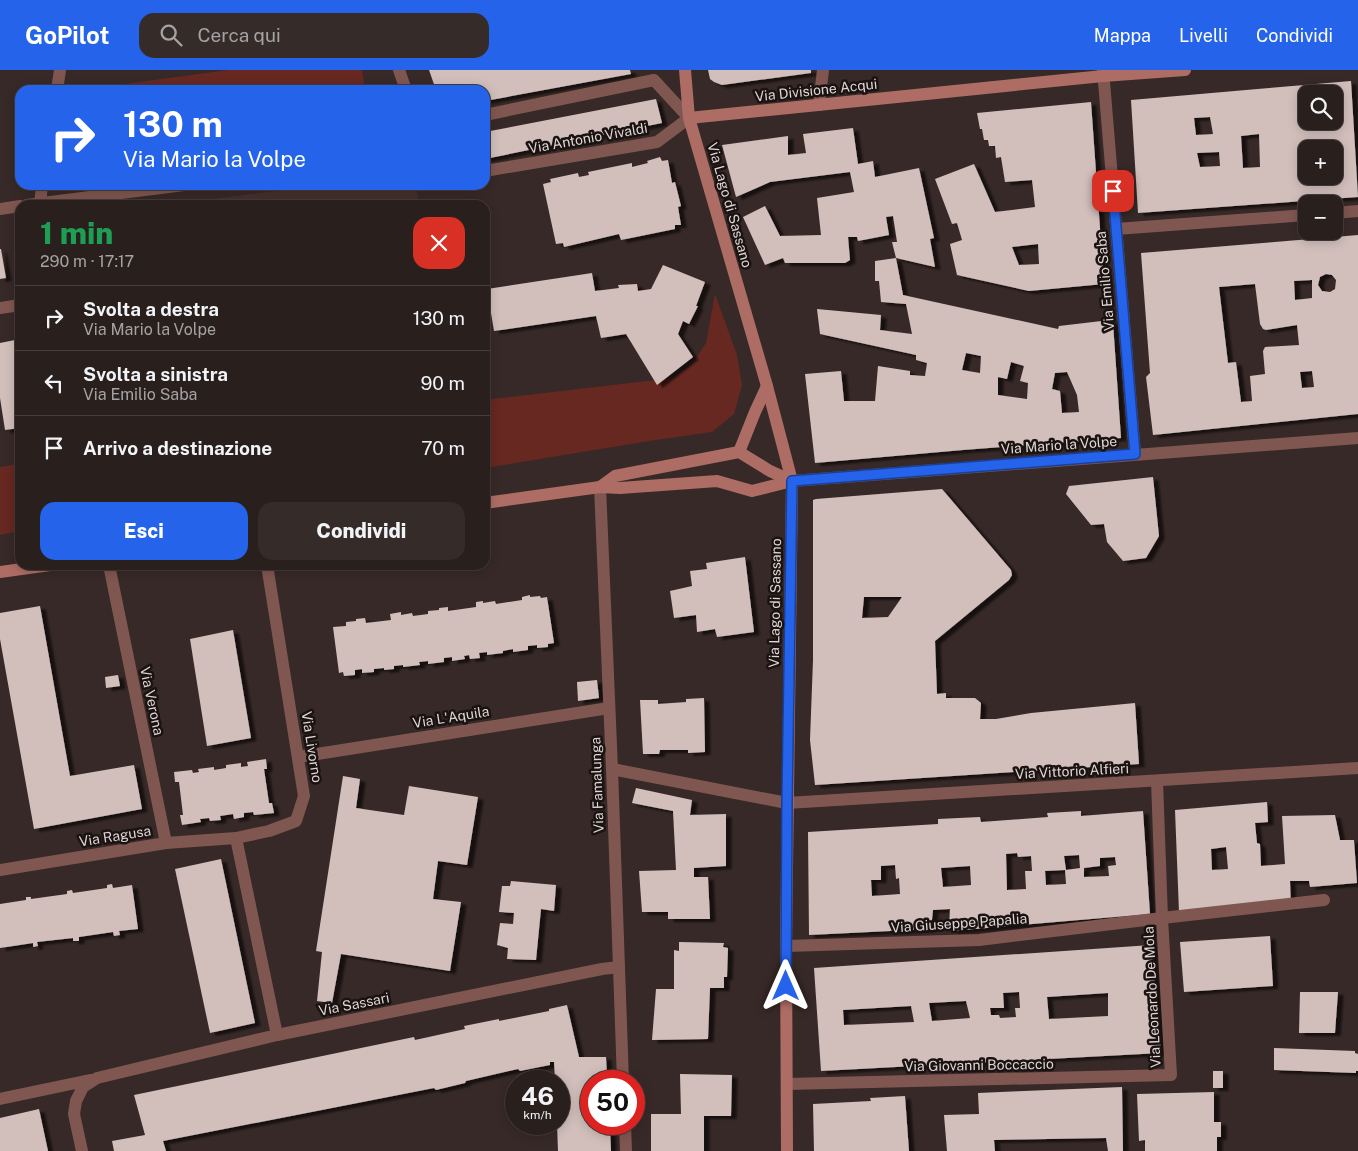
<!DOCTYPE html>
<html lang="it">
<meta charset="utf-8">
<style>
:root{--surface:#291f1d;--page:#352c2a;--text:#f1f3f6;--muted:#a5a2a4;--line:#453d3b;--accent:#2563eb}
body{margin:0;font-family:"Public Sans",sans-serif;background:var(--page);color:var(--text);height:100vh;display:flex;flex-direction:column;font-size:19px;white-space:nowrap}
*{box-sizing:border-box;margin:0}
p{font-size:16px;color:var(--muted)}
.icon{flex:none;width:28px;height:28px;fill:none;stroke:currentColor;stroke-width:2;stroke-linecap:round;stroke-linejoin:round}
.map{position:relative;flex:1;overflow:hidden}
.drawer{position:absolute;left:15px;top:130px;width:475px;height:370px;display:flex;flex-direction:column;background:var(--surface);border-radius:15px;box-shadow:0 2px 12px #0003,0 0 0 1px var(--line)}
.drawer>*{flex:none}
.guide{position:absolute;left:15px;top:15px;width:475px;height:105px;border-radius:15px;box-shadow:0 2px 12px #0003,0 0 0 1px var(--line);background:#2563eb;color:#fff;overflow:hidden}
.tools{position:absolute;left:1298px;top:15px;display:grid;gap:10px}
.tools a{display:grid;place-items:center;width:45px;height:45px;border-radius:10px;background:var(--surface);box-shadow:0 2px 12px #0003,0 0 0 1px var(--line);font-size:25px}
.speed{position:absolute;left:505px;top:1000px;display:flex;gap:10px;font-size:25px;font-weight:700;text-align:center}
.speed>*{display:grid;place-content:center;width:65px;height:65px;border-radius:50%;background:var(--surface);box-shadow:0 2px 12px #0003,0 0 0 1px var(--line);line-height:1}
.speed small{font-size:12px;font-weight:400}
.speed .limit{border:8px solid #d22;background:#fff;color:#111}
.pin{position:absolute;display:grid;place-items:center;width:42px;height:42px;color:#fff;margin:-21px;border-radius:10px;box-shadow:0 2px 8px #0006}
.me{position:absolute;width:55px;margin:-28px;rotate:0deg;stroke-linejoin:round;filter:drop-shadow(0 0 4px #0008)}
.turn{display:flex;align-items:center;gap:18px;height:105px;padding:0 25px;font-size:22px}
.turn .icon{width:65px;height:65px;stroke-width:2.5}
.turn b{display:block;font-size:35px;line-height:42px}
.round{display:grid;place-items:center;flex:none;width:52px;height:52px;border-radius:15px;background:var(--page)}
.head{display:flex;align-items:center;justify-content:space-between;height:85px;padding:0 25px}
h1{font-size:30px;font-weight:800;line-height:38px;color:#1e9e55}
.action{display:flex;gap:10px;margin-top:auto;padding:10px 25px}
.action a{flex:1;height:58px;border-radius:15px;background:var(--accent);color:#fff;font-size:20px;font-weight:800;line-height:58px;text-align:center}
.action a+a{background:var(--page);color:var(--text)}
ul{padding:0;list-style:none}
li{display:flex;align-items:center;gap:15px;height:65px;padding:0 25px;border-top:1px solid var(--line)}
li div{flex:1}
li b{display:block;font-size:19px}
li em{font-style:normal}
header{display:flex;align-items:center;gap:30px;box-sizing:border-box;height:70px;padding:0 25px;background:var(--accent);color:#fff}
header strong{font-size:24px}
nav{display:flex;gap:28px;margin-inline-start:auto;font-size:18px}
.search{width:350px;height:45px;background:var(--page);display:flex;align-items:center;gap:12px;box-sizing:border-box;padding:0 18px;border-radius:15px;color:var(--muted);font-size:19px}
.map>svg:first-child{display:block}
.built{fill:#46312d}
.green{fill:#672821}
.building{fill:#d2bfbc;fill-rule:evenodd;filter:url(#shadow)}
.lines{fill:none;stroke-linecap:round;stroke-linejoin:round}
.street{stroke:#805750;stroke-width:12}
.secondary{stroke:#ae6d64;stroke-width:12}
.route-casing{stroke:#184099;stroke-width:12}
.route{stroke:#2563eb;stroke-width:9}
.labels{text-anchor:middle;stroke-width:5;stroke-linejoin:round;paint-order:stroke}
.street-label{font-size:14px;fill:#dfd6d4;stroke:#1a1312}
</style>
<header>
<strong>GoPilot</strong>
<div class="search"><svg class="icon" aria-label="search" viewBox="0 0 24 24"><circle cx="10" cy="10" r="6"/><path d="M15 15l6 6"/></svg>Cerca qui</div>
<nav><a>Mappa</a><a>Livelli</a><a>Condividi</a></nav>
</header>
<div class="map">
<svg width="1358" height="1081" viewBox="0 0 1358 1081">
<defs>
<filter id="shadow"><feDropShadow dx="5.5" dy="3" stdDeviation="1" flood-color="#0009"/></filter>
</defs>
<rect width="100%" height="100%" fill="#372927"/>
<polygon class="built" points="321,115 416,115 419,135 167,135"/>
<g class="green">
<polygon points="228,0 362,0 365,20 94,20 95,18"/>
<polygon points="715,224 737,285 742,315 734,344 712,362 649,371 485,398 485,330 673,308 692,294 706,273"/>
<polygon points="20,394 20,461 0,465 0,397"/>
</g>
<g class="building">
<polygon points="429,0 630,0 631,4 485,31 485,20 436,20"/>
<polygon points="708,0 811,0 811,3 722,15 714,12 710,9"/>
<path d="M1351 11 1358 127 1138 143 1131 30ZM1306 24H1334V51H1306ZM1210 47 1213 64 1196 65 1194 48ZM1259 64 1260 97 1243 98 1241 66ZM1306 79H1334V106H1306ZM1219 82 1220 96 1200 97 1197 83Z"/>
<polygon points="656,29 662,53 485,89 485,62"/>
<path d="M1091 32 1104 214 1029 221 957 205 950 174 962 170 957 153 952 154 935 109 974 94 995 142 1035 137 1032 110 1005 112 1001 87 996 88 995 76H989L988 70H984L982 59H980L977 43ZM1038 174 1039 194 1019 195 1012 177Z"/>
<path d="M853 58 858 94 873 91 875 107 919 98 934 168 930 169 935 197 896 188 903 225 1058 259 1059 256 1110 250 1113 253 1121 368 963 380 815 393 805 304 841 301 844 331H875L878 296 910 301V305L925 306 927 293 916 290V285L820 264 817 239 881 245 880 260 912 264 906 234 881 232 879 211H875V191L896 188 892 172H897L893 146 886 147 889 165 858 171 857 167H848L850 190 845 193H785L783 188 765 195 743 147 765 136 780 166 821 165 817 128 854 122 850 102 770 112 736 127 722 75 788 66V85L806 83 803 64ZM966 283 981 286 980 303 962 300ZM1011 292 1024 296 1020 311 1028 313 1027 329 998 325V307L1007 309ZM1067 302 1077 325 1079 342 1062 343 1060 321 1052 319 1055 303Z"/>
<polygon points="660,87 662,91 668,90 672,113 675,112 681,136 678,137 681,155 675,155 675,159 621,170 619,164 564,177 563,173 556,174 543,114 551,112 550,109 578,103 579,107 589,105 588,102 632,93 632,97 648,93 647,91"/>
<polygon points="402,131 402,135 380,135 380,134"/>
<path d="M1358 165V344L1153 365 1146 307 1150 303 1141 183ZM1326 204 1332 205 1336 210 1335 219 1330 222 1322 221 1318 215 1320 207ZM1312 210V228L1295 230 1294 211ZM1255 214 1260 254 1263 259 1266 260 1297 255 1299 275 1265 277 1263 281 1265 304 1250 306 1252 331 1241 332 1236 292 1228 293 1219 217ZM1312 301 1314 317 1302 318 1300 302Z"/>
<polygon points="0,179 1,179 6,208 0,209"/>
<polygon points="663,195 705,212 696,236 698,236 689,254 683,251 678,264 693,287 657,315 626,264 601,268 596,246 494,261 487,219 592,203 595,221 619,218 618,215 637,214 638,221 651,219"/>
<polygon points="20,269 20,358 5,360 0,328 0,273"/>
<polygon points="1153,407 1159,466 1146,488 1123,491 1107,472 1104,454 1091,455 1066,424 1069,416"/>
<path d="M942 419 1011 500 1012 505 1009 510 935 571 937 624 946 623V628H975L981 633 980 649H996L1031 643 1135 633 1139 694 815 715 810 670 813 590V430L816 429ZM864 527H902L888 547 862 548Z"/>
<polygon points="745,487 754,562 717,567 715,559 697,562 696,545 674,548 670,521 692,516 690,501 707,499 706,493"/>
<polygon points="530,525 530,527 540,526 541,528 547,527 554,573 548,574 548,577 537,578 537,575 528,576 528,580 513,582 513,579 503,581 503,583 487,585 487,582 479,583 480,588 470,589 469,585 464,586 465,589 452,591 452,587 444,588 444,592 428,594 428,591 419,592 420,595 403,597 403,595 394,596 394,599 384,600 384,598 374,599 374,602 362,603 362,599 355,600 355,605 344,606 343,602 339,603 333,557 346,556 346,552 356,551 356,549 365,548 366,553 391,550 390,544 401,542 401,545 412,543 413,546 428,544 428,541 439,540 439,538 448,537 448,541 476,537 476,532 483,531 483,533 495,531 496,534 522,530 522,527"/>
<polygon points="40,536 70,706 134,695 142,739 34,759 0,569 0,543"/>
<polygon points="233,560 251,668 207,676 190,569"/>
<polygon points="118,605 120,616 106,618 105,607"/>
<polygon points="597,610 599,628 578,631 577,612"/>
<polygon points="704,628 705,682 688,683 688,680 660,680 659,684 643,684 640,630 658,630 658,634 686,632 686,629"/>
<polygon points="266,689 267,699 264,699 269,733 272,733 274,743 254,745 253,742 244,743 244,747 234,749 233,744 220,746 221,750 210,751 209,748 200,749 201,752 182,755 180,745 183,745 179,712 175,712 174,702 192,700 193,703 199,702 198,699 214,697 214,700 226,698 226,695 241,693 241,697 248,696 247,692"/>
<polygon points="343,706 360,709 356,738 404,745 409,716 478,727 467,795 438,791 433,829 461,832 450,901 341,884 332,933 317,931 322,882 316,881"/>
<polygon points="636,718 692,730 690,745 726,744 726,796 694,798 694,807 708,807 710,849 668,849 668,842 642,842 639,801 676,800 673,741 632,733"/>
<path d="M1267 732 1268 752 1255 753 1257 773 1260 774 1261 796 1285 794 1282 746 1335 745 1340 770H1354L1357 813 1310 817 1309 811H1290L1291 836 1179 842 1175 740ZM1226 777 1228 799 1212 800 1211 779Z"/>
<path d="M1081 741V746L1143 741 1150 844 952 861V856L949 857 950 839 933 840 931 859 809 865 808 762 938 754V749L980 747 981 752 1048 747 1047 743ZM1017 783 1018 787 1031 786 1032 801H1025L1026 819 1007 820 1006 784ZM1079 785 1080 798 1066 800 1064 786ZM1115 787 1116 795 1108 796 1109 806 1084 807V798L1100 796V788ZM895 795 896 809 899 808 900 824 872 826 871 810H881V796ZM970 796 971 815 943 817 941 798ZM1065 800 1066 814 1046 815 1045 801Z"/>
<polygon points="221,789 255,953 210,963 175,799"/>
<polygon points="511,811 556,815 554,841 541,839 536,890 507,889 508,878 497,875 500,853 513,854 514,843 499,842 502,816 510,816"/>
<polygon points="112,814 113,818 132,815 138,859 119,861 120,865 114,866 113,862 79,867 79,871 73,871 73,868 37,872 38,876 33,877 33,873 0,878 0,834 26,830 26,827 31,827 31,829 67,824 67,821 72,820 73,823 107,818 107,815"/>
<polygon points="1270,866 1273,916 1184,922 1180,872"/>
<polygon points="679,872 724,873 723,877 728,878 727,907 724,907 724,918 710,918 708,969 652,970 656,919 674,919 674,880 679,881"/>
<path d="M1151 875 1161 983 821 1001 814 898ZM1019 922 1020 938H1015L1016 947 1000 948 999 945H991L990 938H1004L1003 923ZM1108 923V946L1049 949 1047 927ZM966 931 970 948 932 951 929 933ZM911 936 914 952 844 955 843 940Z"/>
<polygon points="1300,922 1338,922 1335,963 1299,963"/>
<polygon points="567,935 579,987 606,987 607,1005 604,1006 605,1011 591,1011 591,1054 606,1054 607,1057 610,1057 611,1081 558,1081 557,1054 559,1054 559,1011 555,1011 554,992 550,992 550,995 520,1001 518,999 466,1011 465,1013 436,1020 434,1018 163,1071 166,1081 114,1081 112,1071 145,1065 134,1025 414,967 415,970 465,959 464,956 499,949 499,951 549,941 549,939"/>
<polygon points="1274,978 1355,981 1355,983 1358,984 1358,1001 1356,1001 1356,1003 1274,1000"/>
<rect x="1213" y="1001" width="10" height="17"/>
<polygon points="680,1004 732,1005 731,1046 704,1046 704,1081 651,1081 651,1044 681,1044"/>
<polygon points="1122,1017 1123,1081 1108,1081 1106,1068 994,1070 995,1081 947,1081 944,1045 979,1044 978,1023"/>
<polygon points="1214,1022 1214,1052 1221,1052 1221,1067 1217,1067 1217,1081 1145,1081 1145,1070 1139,1071 1137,1024"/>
<polygon points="905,1026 909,1081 814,1081 813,1034 871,1031 870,1028"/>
<polygon points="39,1039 48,1081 0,1081 0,1048"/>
</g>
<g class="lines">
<g class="street">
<polyline points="399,0 406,20"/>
<polyline points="1103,0 1135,384"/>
<polyline points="57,20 60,0"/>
<polyline points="819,35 823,0"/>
<polyline points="485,45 654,10 689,48 657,72 485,101"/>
<polyline points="27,135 184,115"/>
<polyline points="40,135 42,115"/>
<polyline points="0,139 20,136"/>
<polyline points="1334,143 1358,141"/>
<polyline points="1116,159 1306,145"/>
<polyline points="0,238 20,235"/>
<polyline points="792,411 1358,368"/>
<polyline points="600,417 612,699 623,1011"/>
<polyline points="109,495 166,773"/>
<polyline points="298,687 609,638"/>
<polyline points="612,699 787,733 1358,698"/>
<polyline points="1157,711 1162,848 1324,830"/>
<polyline points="236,768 277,965"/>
<polyline points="0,800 166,773 236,768 269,761 296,751 304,726 267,495"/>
<polyline points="786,876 979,870 1162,848 1171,1005 787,1014"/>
<polyline points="0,1029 90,1010"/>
<polyline points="625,1054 626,1081"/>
<polyline points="82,1081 74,1044 76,1031 83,1017 97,1008 277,965 602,899 619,897"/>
</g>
<g class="secondary">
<polyline points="685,0 689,48 767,316 792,411 786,876 787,1081"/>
<polyline points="689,48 1103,6 1185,0"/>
<polyline points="739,382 755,342 767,316"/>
<polyline points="600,417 615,406 739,382 770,401 792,411"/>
<polyline points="485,433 600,417 620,418 717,411 752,421 792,411"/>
<polyline points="0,502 50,495"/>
</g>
</g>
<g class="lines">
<defs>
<polyline id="route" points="786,916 787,733 792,411 1135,384 1113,121"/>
</defs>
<use href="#route" class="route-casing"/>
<use href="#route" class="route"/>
</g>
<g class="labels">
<g class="street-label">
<text transform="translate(816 20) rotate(-6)" y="5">Via Divisione Acqui</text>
<text transform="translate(588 68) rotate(-10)" y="5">Via Antonio Vivaldi</text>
<text transform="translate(730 135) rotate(74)" y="5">Via Lago di Sassano</text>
<text transform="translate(1105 211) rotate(-95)" y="5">Via Emilio Saba</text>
<text transform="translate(1059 375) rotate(-4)" y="5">Via Mario la Volpe</text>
<text transform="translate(775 533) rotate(-89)" y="5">Via Lago di Sassano</text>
<text transform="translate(152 631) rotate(78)" y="5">Via Verona</text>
<text transform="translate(451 647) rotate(-9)" y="5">Via L'Aquila</text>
<text transform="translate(312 677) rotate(81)" y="5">Via Livorno</text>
<text transform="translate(1072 701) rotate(-3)" y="5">Via Vittorio Alfieri</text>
<text transform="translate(597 715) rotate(-92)" y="5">Via Famalunga</text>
<text transform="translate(115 766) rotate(-9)" y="5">Via Ragusa</text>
<text transform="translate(959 853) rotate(-4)" y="5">Via Giuseppe Papalia</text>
<text transform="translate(1152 927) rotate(-93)" y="5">Via Leonardo De Mola</text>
<text transform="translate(354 934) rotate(-11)" y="5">Via Sassari</text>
<text transform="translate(979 995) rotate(-1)" y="5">Via Giovanni Boccaccio</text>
</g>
</g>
</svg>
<div class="tools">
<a><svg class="icon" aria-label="search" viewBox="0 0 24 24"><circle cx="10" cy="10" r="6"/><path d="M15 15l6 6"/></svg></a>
<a>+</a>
<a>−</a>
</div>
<div class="speed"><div>46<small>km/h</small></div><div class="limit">50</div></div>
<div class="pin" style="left:1113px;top:121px;background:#d93025"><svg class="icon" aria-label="arrive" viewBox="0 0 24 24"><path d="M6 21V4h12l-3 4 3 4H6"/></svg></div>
<svg class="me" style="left:786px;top:916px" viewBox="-20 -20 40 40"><path d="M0-17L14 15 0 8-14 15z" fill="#2563eb" stroke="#fff" stroke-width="4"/></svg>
<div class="guide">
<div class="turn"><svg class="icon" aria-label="right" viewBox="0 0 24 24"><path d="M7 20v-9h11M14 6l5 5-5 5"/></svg><div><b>130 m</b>Via Mario la Volpe</div></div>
</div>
<section class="drawer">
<div class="head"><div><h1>1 min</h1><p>290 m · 17:17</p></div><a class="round" style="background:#d93025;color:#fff"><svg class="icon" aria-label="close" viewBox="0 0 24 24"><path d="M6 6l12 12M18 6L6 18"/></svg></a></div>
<ul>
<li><svg class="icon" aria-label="right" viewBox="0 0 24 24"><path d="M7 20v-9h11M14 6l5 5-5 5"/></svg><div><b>Svolta a destra</b><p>Via Mario la Volpe</p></div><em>130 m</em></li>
<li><svg class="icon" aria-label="left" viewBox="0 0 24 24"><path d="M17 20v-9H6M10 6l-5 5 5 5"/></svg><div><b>Svolta a sinistra</b><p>Via Emilio Saba</p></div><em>90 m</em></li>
<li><svg class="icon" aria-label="arrive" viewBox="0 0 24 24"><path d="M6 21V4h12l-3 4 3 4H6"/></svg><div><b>Arrivo a destinazione</b></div><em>70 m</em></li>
</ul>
<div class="action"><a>Esci</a><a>Condividi</a></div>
</section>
</div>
